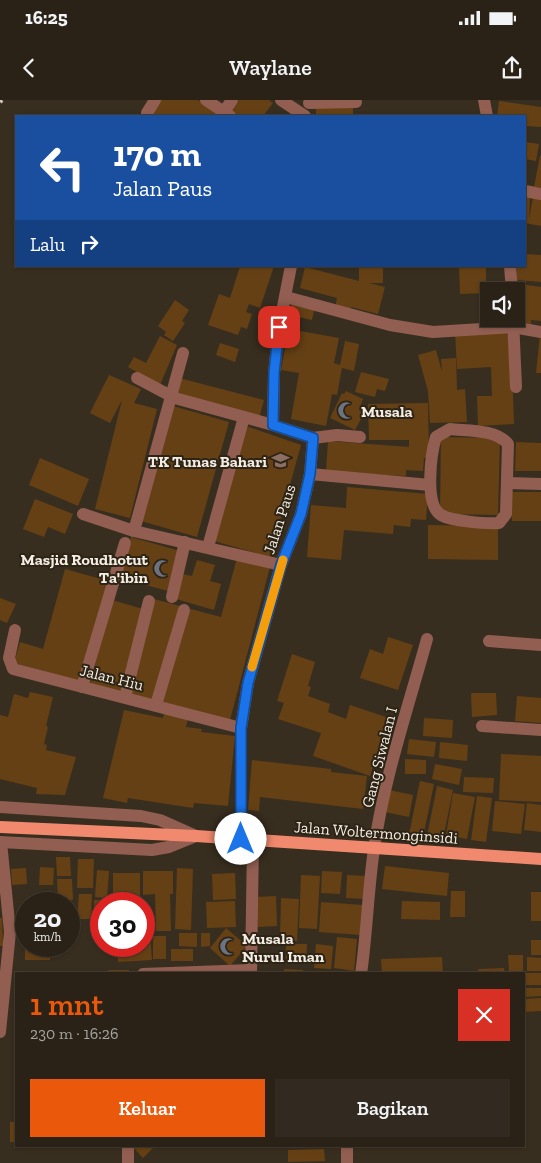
<!DOCTYPE html>
<html lang="id">
<meta charset="utf-8">
<style>
:root{--surface:#2a2217;--page:#322a20;--text:#f1f3f6;--muted:#a5a4a1;--line:#463f36;--accent:#ea580c}
body{margin:0;font-family:"Zilla Slab",serif;background:var(--page);color:var(--text);height:100vh;display:flex;flex-direction:column;font-size:19px;white-space:nowrap}
*{box-sizing:border-box;margin:0}
p{font-size:16px;color:var(--muted)}
.icon{flex:none;width:28px;height:28px;fill:none;stroke:currentColor;stroke-width:2;stroke-linecap:round;stroke-linejoin:round}
.map{position:relative;flex:1;overflow:hidden}
.panel{position:absolute;left:15px;top:872px;width:510px;height:175px;display:flex;flex-direction:column;background:var(--surface);border-radius:0px;box-shadow:0 1px 4px #0004,0 0 0 1px var(--line)}
.panel>*{flex:none}
.top-card{position:absolute;left:15px;top:15px;width:511px;height:152px;border-radius:0px;box-shadow:0 1px 4px #0004,0 0 0 1px var(--line);background:#1a4fa0;color:#fff;overflow:hidden}
.fabs{position:absolute;left:480px;top:182px;display:grid;gap:10px}
.fabs a{display:grid;place-items:center;width:45px;height:45px;border-radius:0px;background:var(--surface);box-shadow:0 1px 4px #0004,0 0 0 1px var(--line);font-size:25px}
.speed{position:absolute;left:15px;top:792px;display:flex;gap:10px;font-size:25px;font-weight:700;text-align:center}
.speed>*{display:grid;place-content:center;width:65px;height:65px;border-radius:50%;background:var(--surface);box-shadow:0 1px 4px #0004,0 0 0 1px var(--line);line-height:1}
.speed small{font-size:12px;font-weight:400}
.speed .limit{border:8px solid #d22;background:#fff;color:#111}
.pin{position:absolute;display:grid;place-items:center;width:42px;height:42px;color:#fff;margin:-21px;border-radius:10px;box-shadow:0 2px 8px #0006}
.me{position:absolute;width:55px;margin:-28px;rotate:0deg;stroke-linejoin:round;filter:drop-shadow(0 0 4px #0008)}
.turn{display:flex;align-items:center;gap:18px;height:105px;padding:0 15px;font-size:22px}
.turn .icon{width:65px;height:65px;stroke-width:2.5}
.turn b{display:block;font-size:35px;line-height:42px}
.then{display:flex;align-items:center;height:48px;padding:0 15px;background:#0003;gap:10px;font-size:19px}
.round{display:grid;place-items:center;flex:none;width:52px;height:52px;border-radius:0px;background:var(--page)}
.summary{display:flex;align-items:center;justify-content:space-between;height:85px;padding:0 15px}
h1{font-size:30px;font-weight:600;line-height:38px;color:var(--accent)}
.cta{display:flex;gap:10px;margin-top:auto;padding:10px 15px}
.cta a{flex:1;height:58px;border-radius:0px;background:var(--accent);color:#fff;font-size:20px;font-weight:600;line-height:58px;text-align:center}
.cta a+a{background:var(--page);color:var(--text)}
.status{display:flex;justify-content:space-between;align-items:center;height:35px;padding:0 25px;background:var(--surface);direction:ltr}
.status svg{height:14px;fill:currentColor}
header{display:flex;justify-content:space-between;align-items:center;height:65px;padding:0 15px;background:var(--surface);font-size:22px;font-weight:600}
.map>svg:first-child{display:block}
.building{fill:#654014}
.lines{fill:none;stroke-linecap:round;stroke-linejoin:round}
.minor{stroke:#915e51;stroke-width:12}
.major{stroke:#f1896e;stroke-width:12}
.rail{stroke:#cdc6bb;stroke-width:4;stroke-dasharray:9 9;stroke-linecap:butt}
.route-casing{stroke:#114b97;stroke-width:12}
.route{stroke:#1a73e8;stroke-width:9}
.slow{stroke:#f59e0b;stroke-width:9}
.labels{text-anchor:middle;stroke-width:4;stroke-linejoin:round;paint-order:stroke}
.poi-label{font-size:16px;font-weight:bold;fill:#f3ede3;stroke:#2e2415;text-anchor:start}
.street-label{font-size:16px;fill:#f3ede3;stroke:#2e2415}
</style>
<div class="status"><b>16:25</b><svg viewBox="0 0 49 12"><path d="M0 12V9h3v3zM5 12V6h3v6zM10 12V3h3v9zM15 12V0h3v12zM26 1h20v11H26zM47 4h2v5h-2z"/></svg></div>
<header><svg class="icon" aria-label="back" viewBox="0 0 24 24"><path d="M15 5l-7 7 7 7"/></svg>Waylane<svg class="icon" aria-label="share" viewBox="0 0 24 24"><path d="M12 15V3M7 8l5-5 5 5M5 13v7h14v-7"/></svg></header>
<div class="map">
<svg width="541" height="1063" viewBox="0 0 541 1063">
<rect width="100%" height="100%" fill="#382e1f"/>
<g class="building">
<polygon points="160,0 198,0 216,12 213,16 156,16 151,13"/>
<polygon points="239,0 269,0 273,3 263,16 237,16 231,12"/>
<polygon points="499,1 541,7 541,27 525,26 525,16 497,16"/>
<polygon points="353,5 353,16 316,16 316,6"/>
<polygon points="525,42 539,44 536,61 525,59"/>
<polygon points="540,56 541,56 541,88 534,87"/>
<polygon points="533,97 541,98 541,126 525,123 525,98 530,98 529,119"/>
<polygon points="525,154 541,155 541,182 516,180 517,166 525,166"/>
<polygon points="240,166 274,166 260,208 249,204 246,212 252,214 247,229 241,227 238,235 208,225 219,194 230,198"/>
<polygon points="459,166 486,166 486,193 460,194"/>
<polygon points="305,167 359,181 359,168 383,168 383,183 369,183 385,187 378,214 351,207 350,211 335,208 337,198 300,188"/>
<polygon points="520,184 541,187 541,221 531,220 531,224 515,222"/>
<polygon points="175,200 189,210 182,221 185,223 173,241 164,235 166,232 158,226"/>
<polygon points="292,201 315,206 312,220 289,215"/>
<polygon points="289,229 339,238 334,263 340,265 345,241 359,244 354,271 342,268 337,295 332,294 326,326 291,319 299,273 281,270"/>
<polygon points="507,231 512,267 514,324 478,326 477,296 492,296 491,267 457,269 455,232"/>
<polygon points="540,235 541,235 541,273 536,273"/>
<polygon points="160,236 177,245 160,285 128,267 134,257 146,263"/>
<polygon points="220,243 239,249 235,262 216,255"/>
<polygon points="436,250 442,272 441,259 456,258 457,290 465,289 467,322 430,323 428,291 418,255"/>
<polygon points="361,272 389,279 385,291 377,289 375,297 355,292"/>
<polygon points="109,275 141,289 134,303 157,309 130,418 95,409 122,300 110,323 90,313"/>
<polygon points="179,278 264,300 259,318 174,296"/>
<polygon points="346,291 363,299 359,310 364,313 355,330 330,318 342,293 344,294"/>
<polygon points="428,303 429,358 424,358 423,371 406,370 406,376 326,372 328,341 409,347 409,340 369,340 368,304"/>
<polygon points="173,306 229,322 197,437 141,421"/>
<polygon points="246,326 301,345 270,457 214,441"/>
<polygon points="441,337 500,338 498,415 440,414"/>
<polygon points="516,342 541,343 541,371 515,371"/>
<polygon points="40,358 89,379 78,406 29,385"/>
<polygon points="347,387 428,394 426,420 411,419 410,427 394,425 393,434 344,430 341,460 307,457 311,405 346,408"/>
<polygon points="511,392 541,392 541,421 512,421"/>
<polygon points="35,399 73,414 65,434 48,427 44,437 23,429"/>
<polygon points="428,425 498,426 498,460 428,459"/>
<polygon points="131,437 180,451 168,491 120,478"/>
<polygon points="237,458 270,467 230,620 163,602 187,508 221,517"/>
<polygon points="197,460 215,465 210,481 221,484 214,510 176,499 182,474 192,476"/>
<polygon points="65,469 108,481 81,581 14,563 20,542 43,549"/>
<polygon points="0,498 16,504 7,523 0,520"/>
<polygon points="154,499 180,506 155,602 129,594"/>
<polygon points="112,500 143,509 120,593 90,584"/>
<polygon points="388,537 413,545 398,590 360,578 370,549 383,554"/>
<polygon points="292,554 315,562 308,586 311,587 308,596 330,604 328,612 346,619 350,605 389,618 370,676 313,656 321,633 278,619 284,603 277,601"/>
<polygon points="30,592 53,597 46,626 48,627 44,644 47,645 46,650 76,657 65,695 36,694 37,688 0,679 0,615 8,617 14,594 28,598"/>
<polygon points="471,593 496,593 497,615 472,617"/>
<polygon points="517,596 541,598 541,623 515,621"/>
<polygon points="124,610 163,618 164,613 188,618 186,627 202,629 201,632 235,636 228,706 194,703 193,708 128,698 127,703 103,698"/>
<polygon points="424,618 453,620 452,638 423,636"/>
<polygon points="409,639 436,642 434,657 407,654"/>
<polygon points="440,642 468,645 467,661 439,658"/>
<polygon points="501,654 541,656 541,702 499,700"/>
<polygon points="405,659 426,660 426,674 405,674"/>
<polygon points="252,660 331,669 331,672 367,676 363,709 260,697 259,711 248,710"/>
<polygon points="435,664 462,669 459,685 432,679"/>
<polygon points="464,677 494,678 493,693 463,692"/>
<polygon points="420,681 434,684 423,737 409,734"/>
<polygon points="437,686 453,690 443,739 427,736"/>
<polygon points="389,690 413,695 409,717 385,712"/>
<polygon points="453,693 475,697 467,739 446,735"/>
<polygon points="477,696 492,698 486,742 471,740"/>
<polygon points="495,701 525,704 521,734 492,731"/>
<polygon points="527,703 541,705 541,732 524,730"/>
<polygon points="56,757 70,757 71,776 57,776"/>
<polygon points="78,759 94,759 93,788 77,788"/>
<polygon points="385,766 449,773 447,796 382,789"/>
<polygon points="40,767 54,768 53,785 39,785"/>
<polygon points="26,768 27,784 12,785 11,769"/>
<polygon points="177,768 193,769 191,830 175,829"/>
<polygon points="97,770 109,771 107,798 95,797"/>
<polygon points="143,771 173,771 173,794 170,794 171,831 156,831 155,794 143,795"/>
<polygon points="322,771 342,772 340,794 321,793"/>
<rect x="113" y="773" width="27" height="31"/>
<polygon points="235,773 236,799 213,800 212,774"/>
<polygon points="301,775 320,776 317,829 299,828"/>
<polygon points="347,775 368,776 366,799 346,798"/>
<polygon points="57,779 72,779 73,800 58,800"/>
<polygon points="451,791 465,791 465,817 450,817"/>
<rect x="531" y="792" width="10" height="29"/>
<polygon points="79,794 92,794 91,819 77,819"/>
<polygon points="276,796 277,826 258,827 256,797"/>
<polygon points="281,798 299,799 297,841 280,840"/>
<polygon points="94,800 107,800 107,804 101,804 101,818 94,818"/>
<polygon points="60,801 60,804 38,804 38,802"/>
<polygon points="235,801 236,827 207,828 206,802"/>
<polygon points="402,801 440,802 440,820 401,819"/>
<polygon points="321,802 363,805 361,835 319,832"/>
<rect x="22" y="803" width="4" height="17"/>
<polygon points="0,818 2,818 3,846 0,846"/>
<polygon points="226,828 247,846 230,866 210,848"/>
<polygon points="179,833 197,833 197,847 179,846"/>
<polygon points="201,833 210,833 210,846 201,847"/>
<polygon points="144,834 150,834 152,860 118,862 117,846 144,846"/>
<rect x="153" y="836" width="13" height="23"/>
<polygon points="337,837 357,839 354,871 334,868"/>
<rect x="531" y="840" width="10" height="15"/>
<polygon points="286,844 307,844 306,864 286,864"/>
<polygon points="316,844 333,846 331,869 314,868"/>
<rect x="25" y="846" width="25" height="14"/>
<rect x="171" y="849" width="22" height="12"/>
<polygon points="508,855 523,855 523,871 509,871"/>
<polygon points="442,857 443,874 382,874 381,859"/>
<polygon points="527,857 541,858 541,871 527,871"/>
<polygon points="504,868 505,874 479,874 478,869"/>
<polygon points="284,869 303,870 303,874 284,874"/>
<rect x="108" y="870" width="21" height="4"/>
<rect x="524" y="873" width="17" height="12"/>
<polygon points="524,888 541,888 541,896 524,897"/>
<polygon points="541,898 541,911 524,912 524,899"/>
<rect x="10" y="1022" width="6" height="20"/>
<polygon points="132,1046 155,1046 143,1058"/>
<polygon points="324,1049 325,1061 288,1062 288,1050"/>
</g>
<g class="lines">
<g class="minor">
<polyline points="206,0 230,16"/>
<polyline points="281,0 305,16"/>
<polyline points="484,0 487,16"/>
<polyline points="309,3 356,2"/>
<polyline points="147,13 155,0"/>
<polyline points="221,16 232,0"/>
<polyline points="525,91 541,94"/>
<polyline points="510,166 512,191"/>
<polyline points="286,197 390,225 433,232 513,227 541,232"/>
<polyline points="513,219 516,287"/>
<polyline points="137,278 171,296"/>
<polyline points="171,297 273,325"/>
<path d="M450 329C468 331 496 329 508 344L506 414 499 423C486 424 451 421 441 415 424 405 431 353 436 337Z"/>
<polyline points="313,338 337,335 360,337"/>
<polyline points="310,374 430,385"/>
<polyline points="507,383 541,384"/>
<polyline points="83,414 134,431 281,465"/>
<polyline points="134,431 183,253"/>
<polyline points="208,447 244,317"/>
<polyline points="172,497 185,442"/>
<polyline points="15,530 9,558 13,569 241,628"/>
<polyline points="489,541 541,545"/>
<polyline points="82,587 125,443"/>
<polyline points="125,597 149,501"/>
<polyline points="156,605 184,510"/>
<polyline points="482,626 541,630"/>
<polyline points="0,707 141,716 160,720 196,736"/>
<polyline points="241,739 241,628 248,583 281,465 301,414 310,374 313,338 273,325 274,273 279,227 291,166"/>
<polyline points="0,742 152,750 169,747 196,736"/>
<polyline points="143,874 251,870"/>
<polyline points="251,874 253,740"/>
<path d="M361 874C367 832 368 790 374 749 384 678 408 608 427 539"/>
<polyline points="0,932 10,832 1,742"/>
<polyline points="128,1046 128,1063"/>
<polyline points="347,1046 347,1063"/>
</g>
<polyline class="major" points="0,727 196,736 541,759"/>
<polyline class="rail" points="0,2 2,0"/>
</g>
<g class="lines">
<defs>
<polyline id="route" points="241,739 241,628 248,583 281,465 301,414 310,374 313,338 273,325 274,273 279,227"/>
</defs>
<use href="#route" class="route-casing"/>
<use href="#route" class="route"/>
<polyline class="slow" points="252,567 283,460"/>
</g>
<defs>
<symbol id="mosque-bare" viewBox="-9 -9 18 18"><path d="M3.5-4.9A6 6 0 1 0 3.5 4.9A5 5 0 1 1 3.5-4.9Z" fill="#6b7280" stroke="#2e2415" stroke-width="2.5" paint-order="stroke"/></symbol>
<symbol id="school-bare" viewBox="-9 -9 18 18"><path d="M0-5L7-2L0 1L-7-2ZM-4 1L0 2.5L4 1V4Q0 6-4 4Z" fill="#8d6e63" stroke="#2e2415" stroke-width="2.5" paint-order="stroke"/></symbol>
</defs>
<g fill-rule="evenodd">
<use href="#mosque-bare" x="334" y="298" width="25" height="25"/>
<use href="#school-bare" x="268" y="348" width="25" height="25"/>
<use href="#mosque-bare" x="150" y="456" width="25" height="25"/>
<use href="#mosque-bare" x="216" y="834" width="25" height="25"/>
</g>
<g class="labels">
<g class="poi-label">
<text x="361" y="317">Musala</text>
<text x="267" y="367" text-anchor="end">TK Tunas Bahari</text>
<text x="148" y="465" text-anchor="end">Masjid Roudhotut<tspan x="148" dy="18">Ta'ibin</tspan></text>
<text x="242" y="844">Musala<tspan x="242" dy="18">Nurul Iman</tspan></text>
</g>
<g class="street-label">
<text transform="translate(279 419) rotate(-72)" y="6">Jalan Paus</text>
<text transform="translate(112 577) rotate(14)" y="6">Jalan Hiu</text>
<text transform="translate(379 657) rotate(-76)" y="6">Gang Siwalan I</text>
<text transform="translate(376 732) rotate(4)" y="6">Jalan Woltermonginsidi</text>
</g>
</g>
</svg>
<div class="fabs">
<a><svg class="icon" aria-label="sound" viewBox="0 0 24 24"><path d="M4 9h4l5-4v14l-5-4H4zM17 9q2 3 0 6"/></svg></a>
</div>
<div class="speed"><div>20<small>km/h</small></div><div class="limit">30</div></div>
<div class="pin" style="left:279px;top:227px;background:#d93025"><svg class="icon" aria-label="arrive" viewBox="0 0 24 24"><path d="M6 21V4h12l-3 4 3 4H6"/></svg></div>
<svg class="me" style="left:241px;top:739px" viewBox="-20 -20 40 40"><circle r="19" fill="#fff"/><path d="M0-13L10 11 0 6-10 11z" fill="#1a73e8"/></svg>
<div class="top-card">
<div class="turn"><svg class="icon" aria-label="left" viewBox="0 0 24 24"><path d="M17 20v-9H6M10 6l-5 5 5 5"/></svg><div><b>170 m</b>Jalan Paus</div></div>
<div class="then">Lalu<svg class="icon" aria-label="right" viewBox="0 0 24 24"><path d="M7 20v-9h11M14 6l5 5-5 5"/></svg></div>
</div>
<section class="panel">
<div class="summary"><div><h1>1 mnt</h1><p>230 m · 16:26</p></div><a class="round" style="background:#d93025;color:#fff"><svg class="icon" aria-label="close" viewBox="0 0 24 24"><path d="M6 6l12 12M18 6L6 18"/></svg></a></div>
<div class="cta"><a>Keluar</a><a>Bagikan</a></div>
</section>
</div>
